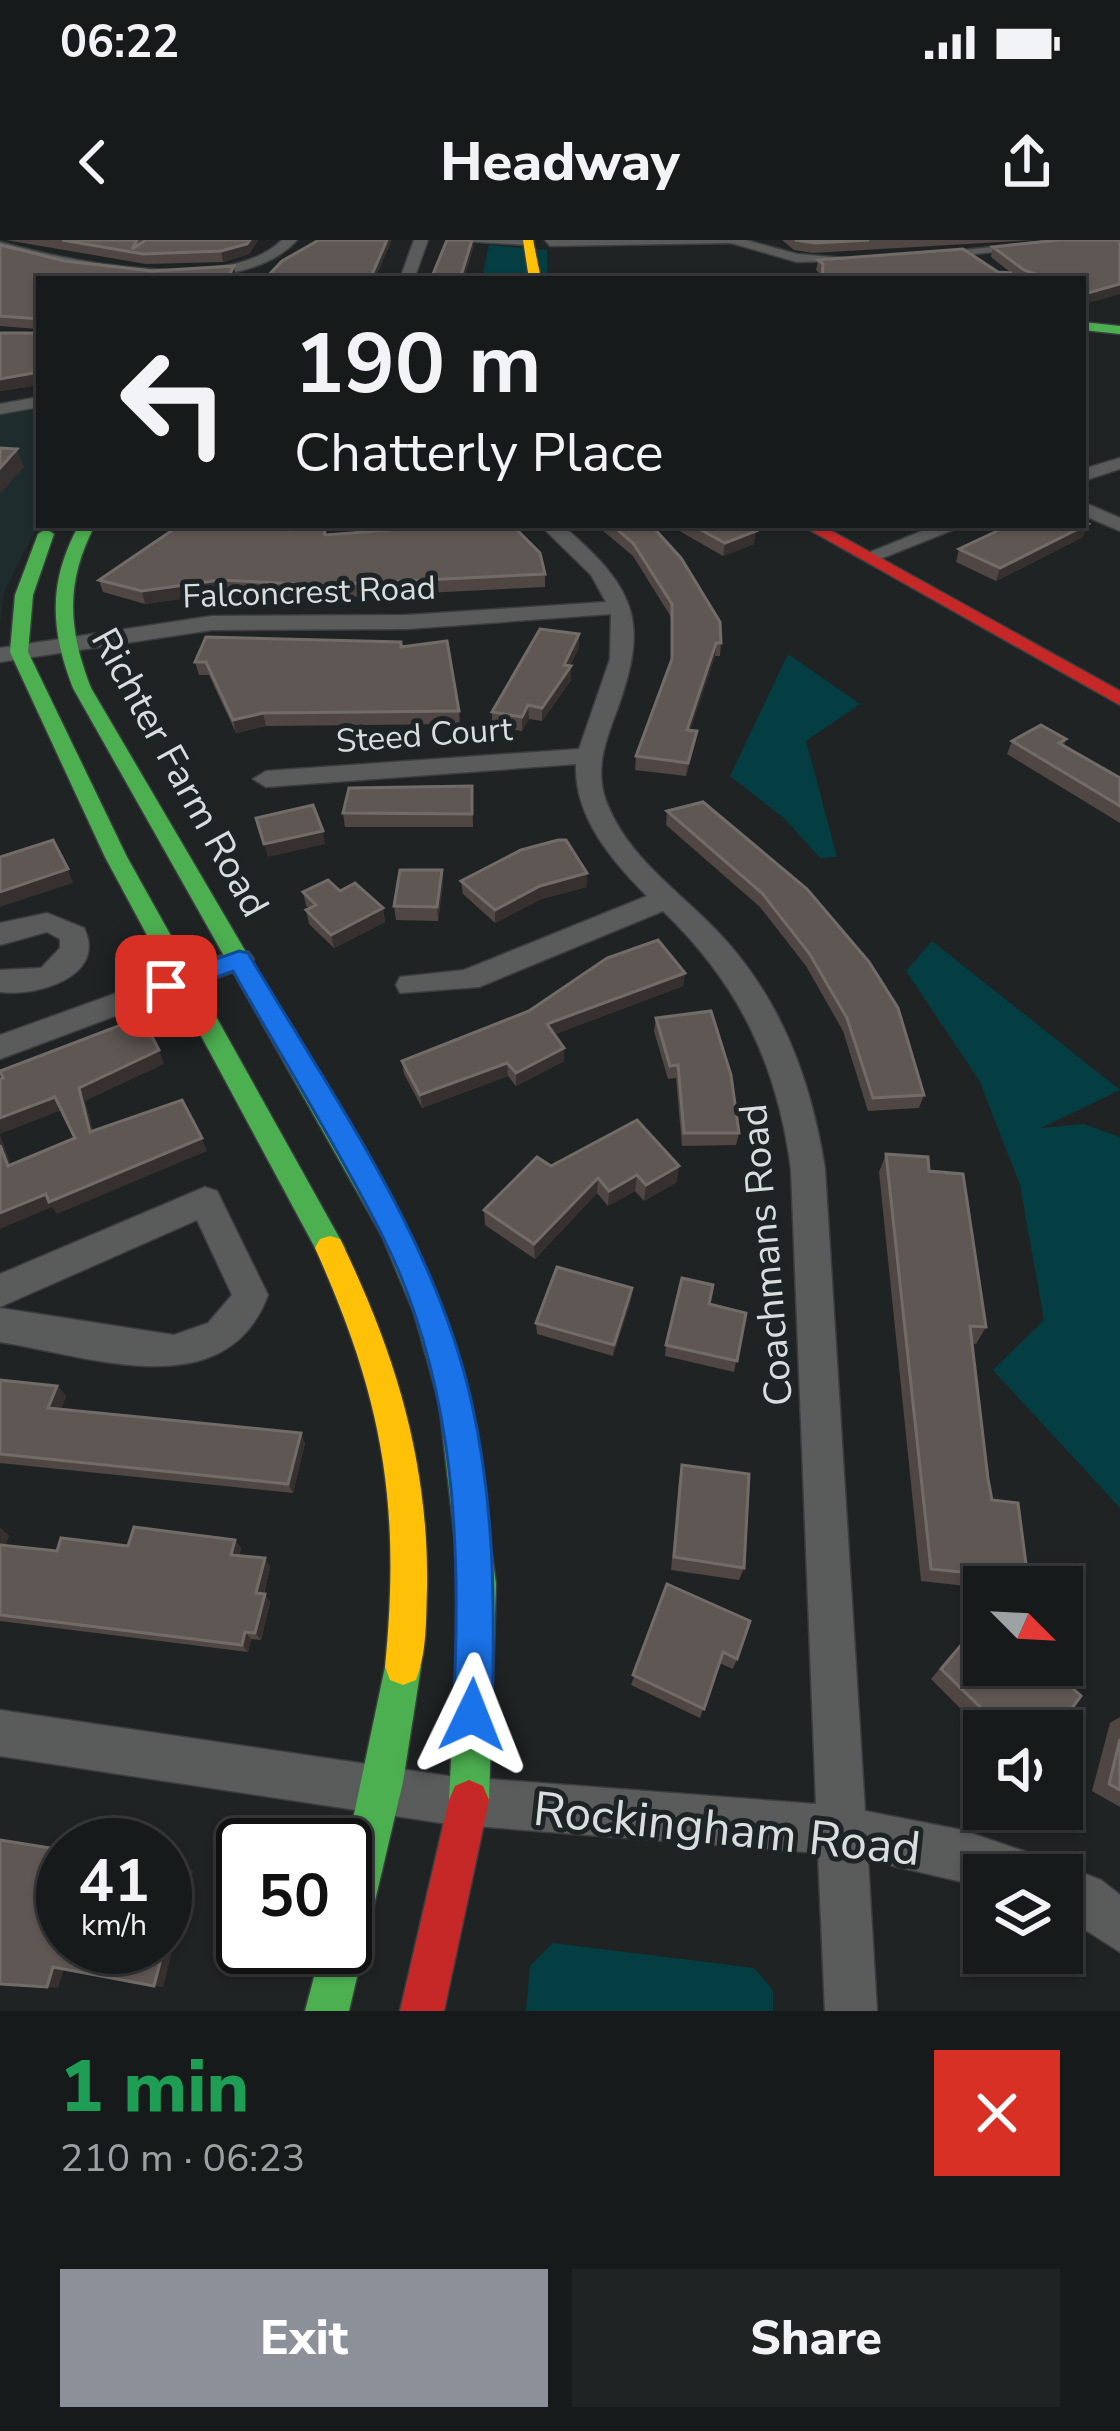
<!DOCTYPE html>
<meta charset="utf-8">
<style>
:root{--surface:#171a1b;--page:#202324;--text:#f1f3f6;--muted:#9ea1a3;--line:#36383a;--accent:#8c9099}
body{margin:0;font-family:"Nunito Sans",sans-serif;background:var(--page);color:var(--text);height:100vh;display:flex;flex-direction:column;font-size:45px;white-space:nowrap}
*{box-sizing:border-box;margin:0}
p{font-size:39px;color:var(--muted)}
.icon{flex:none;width:66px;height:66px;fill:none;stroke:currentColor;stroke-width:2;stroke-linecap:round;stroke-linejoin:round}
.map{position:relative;height:1771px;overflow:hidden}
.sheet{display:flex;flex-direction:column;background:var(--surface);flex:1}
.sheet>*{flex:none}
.hud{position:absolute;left:36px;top:36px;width:1050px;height:252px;border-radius:0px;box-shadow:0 3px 9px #0004,0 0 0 3px var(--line);background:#171a1b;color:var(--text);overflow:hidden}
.needle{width:78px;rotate:114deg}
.tools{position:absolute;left:963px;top:1326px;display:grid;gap:24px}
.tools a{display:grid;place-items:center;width:120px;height:120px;border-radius:0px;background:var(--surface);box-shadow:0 3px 9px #0004,0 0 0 3px var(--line);font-size:60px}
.speed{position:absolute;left:36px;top:1578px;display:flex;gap:24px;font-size:60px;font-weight:700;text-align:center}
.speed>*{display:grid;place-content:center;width:156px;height:156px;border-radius:50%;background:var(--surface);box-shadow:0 3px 9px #0004,0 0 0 3px var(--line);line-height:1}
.speed small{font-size:30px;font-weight:400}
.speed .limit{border:6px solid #111;border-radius:18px;background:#fff;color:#111}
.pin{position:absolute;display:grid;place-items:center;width:102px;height:102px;color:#fff;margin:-51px;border-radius:24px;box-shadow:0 6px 18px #0006}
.me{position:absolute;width:132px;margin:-66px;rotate:2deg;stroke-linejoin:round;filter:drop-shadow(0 0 9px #0008)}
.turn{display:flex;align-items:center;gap:42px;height:252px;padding:0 60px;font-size:54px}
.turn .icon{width:156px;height:156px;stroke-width:2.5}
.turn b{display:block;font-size:84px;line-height:102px}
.round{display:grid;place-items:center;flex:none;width:126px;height:126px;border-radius:0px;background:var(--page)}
.head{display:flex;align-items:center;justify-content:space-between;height:204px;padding:0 60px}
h1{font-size:72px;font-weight:800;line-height:90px;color:#1e9e55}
.primary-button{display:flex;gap:24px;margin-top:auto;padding:24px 60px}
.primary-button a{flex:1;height:138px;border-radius:0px;background:var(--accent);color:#fff;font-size:48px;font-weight:800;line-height:138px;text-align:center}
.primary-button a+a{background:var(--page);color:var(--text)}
.status{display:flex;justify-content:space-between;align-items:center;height:84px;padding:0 60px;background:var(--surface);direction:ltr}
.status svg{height:33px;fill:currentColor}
header{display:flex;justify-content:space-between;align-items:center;height:156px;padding:0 60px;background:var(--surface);font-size:54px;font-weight:800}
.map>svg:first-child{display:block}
.built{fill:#1f2c2e}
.green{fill:#043e43}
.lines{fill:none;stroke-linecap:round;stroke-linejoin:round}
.street-casing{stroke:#3b3e3f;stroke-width:3}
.fast-casing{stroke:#3b3e3f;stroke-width:3}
.slow-casing{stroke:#3b3e3f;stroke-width:3}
.jam-casing{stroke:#3b3e3f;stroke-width:3}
.street{fill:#5a5c5c;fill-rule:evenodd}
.fast{fill:#4caf50;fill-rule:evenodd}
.slow{fill:#ffc107;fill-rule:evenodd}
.jam{fill:#c62828;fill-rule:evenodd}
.wall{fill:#504643}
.shaded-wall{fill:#36312f}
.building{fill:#5f5753;stroke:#726c69;stroke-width:3}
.route{fill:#1a73e8;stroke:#114b97;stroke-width:3}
.labels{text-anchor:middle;stroke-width:10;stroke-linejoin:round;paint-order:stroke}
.far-street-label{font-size:33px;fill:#d9dddd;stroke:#1e2425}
.street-label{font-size:39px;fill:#d9dddd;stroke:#1e2425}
.near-street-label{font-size:48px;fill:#d9dddd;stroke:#1e2425}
</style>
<div class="status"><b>06:22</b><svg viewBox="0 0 49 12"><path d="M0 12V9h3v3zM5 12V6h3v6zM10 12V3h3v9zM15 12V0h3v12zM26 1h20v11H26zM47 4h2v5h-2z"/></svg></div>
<header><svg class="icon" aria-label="back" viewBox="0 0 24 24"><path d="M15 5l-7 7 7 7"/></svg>Headway<svg class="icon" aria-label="share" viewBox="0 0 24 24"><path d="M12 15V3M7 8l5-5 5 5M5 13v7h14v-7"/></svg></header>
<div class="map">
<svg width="1120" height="1771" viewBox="0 0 1120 1771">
<rect width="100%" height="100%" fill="#1f2324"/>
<polygon class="built" points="39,170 39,283 4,353 0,384 0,175"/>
<g class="green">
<polygon points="489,5 547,10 547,39 482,39"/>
<polygon points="788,414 860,464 806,501 837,617 820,618 785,579 730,536"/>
<polygon points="932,701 1120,850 1041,888 1084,884 1120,897 1120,1268 993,1130 1044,1080 1020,945 979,840 906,731"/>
<polygon points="553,1703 754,1728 773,1750 773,1771 526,1771 530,1726"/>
</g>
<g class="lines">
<defs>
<g id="street">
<path d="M282 0H297C241 63 71 33 0 10V2C68 21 226 55 282 0Z"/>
<polygon points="414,0 428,0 414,39 400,39"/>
<polygon points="447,0 533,0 534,1 527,5"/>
<polygon points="545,0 746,0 797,14 868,20 797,22 731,3 550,6"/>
<polygon points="1056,0 1110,0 925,19 918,15"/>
<polygon points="39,157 39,167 0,174 0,164"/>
<polygon points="1120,218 1120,229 1083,241 1083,229"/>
<polygon points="1083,262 1120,278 1120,291 1083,275"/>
<path d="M540 285H562C640 352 650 384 613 481 603 508 596 533 606 561 627 617 678 650 718 692 781 758 811 840 825 929L865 1571 962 1590 1041 1617 1046 1631 1062 1625 1101 1640 1120 1655V1712L1062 1675V1635H984V1647L868 1620 877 1771H825L818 1613 448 1584 0 1516V1470L448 1536 816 1564 791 929C777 824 739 744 663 671L479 747 400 753 396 745 400 737 464 730 647 656C612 621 574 577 576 524L266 547 253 539 266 531 579 509 610 419 611 374 407 389 212 390 0 422V408L212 376 407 375 606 362 591 335Z"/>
<polygon points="937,285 965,285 875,321 858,317"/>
<path d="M47 673 84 688C108 737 35 757 0 752V730L41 728 60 708V699L47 692 0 705V683Z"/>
<polygon points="239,709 249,712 254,719 249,726 0,819 0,795"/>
<path d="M205 947 217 951 268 1055C226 1168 90 1116 0 1102V1068L174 1095 208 1083 232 1055 197 980 0 1067V1034Z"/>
</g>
<g id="fast">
<polygon points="1083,82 1120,86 1120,94 1083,90"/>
<path d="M79 285H95C65 342 68 389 91 448L405 983 444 1073 471 1162 496 1344 489 1560 483 1574 469 1580 455 1574 449 1560 460 1344 439 1162 414 1073 382 996 73 448C50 389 48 341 79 285Z"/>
<polygon points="46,289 54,294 33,355 28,412 127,617 340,999 345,1008 340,1017 330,1020 320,1017 105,617 10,412 15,355 38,294"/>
<polygon points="403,1409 416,1414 421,1427 403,1542 349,1771 305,1771 322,1707 345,1707 345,1617 385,1427 390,1414"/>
</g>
<g id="slow">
<polygon points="523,0 533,0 541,39 529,39"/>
<path d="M330 996 340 999C395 1112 429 1222 427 1348 426 1378 427 1413 416 1440L403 1445 390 1440 385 1427C401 1263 383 1159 315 1008L320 999Z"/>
</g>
<g id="jam">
<polygon points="801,285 821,285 1120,451 1120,465"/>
<polygon points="469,1540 483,1546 489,1560 444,1771 400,1771 449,1560 455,1546"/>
</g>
</defs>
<use href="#street" class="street-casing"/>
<use href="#fast" class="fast-casing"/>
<use href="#slow" class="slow-casing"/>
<use href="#jam" class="jam-casing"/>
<use href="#street" class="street"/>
<use href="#fast" class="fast"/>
<use href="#slow" class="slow"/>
<use href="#jam" class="jam"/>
</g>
<g class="wall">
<polygon points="6,0 258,0 249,14 223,22 146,24"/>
<polygon points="782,0 1035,0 813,13 794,10"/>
<polygon points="1120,0 1085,64 1083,63 1083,39 1020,39 1012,33 1010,39 821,39 821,35 816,30 818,20 1011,33 991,17 993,7"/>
<polygon points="0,5 65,21 152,31 234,26 236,36 39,39 39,145 0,151 37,89 0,86"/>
<polygon points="596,285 651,285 721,403 720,416 715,416 690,490 697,491 695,504 686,536 635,530 636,516 671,422 671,377 633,316"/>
<polygon points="669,285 745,285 754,304 723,316"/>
<polygon points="325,295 545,334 545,347 326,358 223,353 145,364 103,352 99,340"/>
<polygon points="1083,297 996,341 956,322 959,309"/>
<polygon points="402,407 459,471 460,484 266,486 236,493 209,435 199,435 195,422"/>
<polygon points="579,407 570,426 571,440 542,481 529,479 522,491 492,486 492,472"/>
<polygon points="1066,499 1064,505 1120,538 1120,583 1007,514 1012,501"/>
<polygon points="472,546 473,587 345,587 343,573"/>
<polygon points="703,562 924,855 919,868 868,871 843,791 806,726 760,667 666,585 667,571"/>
<polygon points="442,630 443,644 438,681 396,680 394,666"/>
<polygon points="461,641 587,647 541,659 495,683 463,654"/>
<polygon points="340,651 383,668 385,682 334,708 309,684 306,670 309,668 306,666 303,652"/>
<polygon points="685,733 683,746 555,794 564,808 564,821 516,846 508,836 422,868 404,834 402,821"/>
<polygon points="656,778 739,893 736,905 682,906 676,838 668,839 654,791"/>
<polygon points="637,880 677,942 644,961 635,951 608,966 597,953 535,1019 485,985 484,970 551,926"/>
<polygon points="886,914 929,931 986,1087 976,1104 972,1103 992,1260 1028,1339 1020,1347 984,1348 921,1341 879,932"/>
<polygon points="632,1048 631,1060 613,1116 537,1094 536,1083"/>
<polygon points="709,1064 746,1073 734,1132 665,1116 666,1105"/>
<polygon points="0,1140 57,1146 66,1156 61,1169 305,1203 293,1253 0,1223"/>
<polygon points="682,1225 744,1328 739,1340 671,1330 679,1239"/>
<polygon points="0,1288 9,1296 5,1305 57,1311 128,1306 241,1308 239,1316 265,1318 270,1327 264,1354 270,1362 261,1400 251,1399 248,1412 0,1381"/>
<polygon points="667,1344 737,1419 733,1429 719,1423 700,1478 631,1445"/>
<polygon points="984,1376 1055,1491 984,1492 931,1439"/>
<polygon points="1120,1477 1120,1567 1092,1551 1110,1483"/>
</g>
<g class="shaded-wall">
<polygon points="250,0 258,0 249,14 223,22 221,11"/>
<polygon points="387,0 392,0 375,39 370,39"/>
<polygon points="472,0 474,6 464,39 460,39"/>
<polygon points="234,26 236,36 235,39 227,39"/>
<polygon points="1012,33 1010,39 987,39"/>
<polygon points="1120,44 1120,54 1085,64 1088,53"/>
<polygon points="39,132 39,145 0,151 0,139"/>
<polygon points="17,209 24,227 0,254 0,228"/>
<polygon points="1088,284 1083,297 996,341 1000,328"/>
<polygon points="756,291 754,304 723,316 725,303"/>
<polygon points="220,340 223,353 145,364 142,351"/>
<polygon points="579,394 579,407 566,434 571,426 571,440 542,481 542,468"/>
<polygon points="716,403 715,416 686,503 687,490"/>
<polygon points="528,465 529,479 522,491 522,477"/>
<polygon points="263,473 266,486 236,493 233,480"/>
<polygon points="697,491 695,504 686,536 688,523"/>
<polygon points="323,591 325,604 268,617 264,604"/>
<polygon points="68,629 73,643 0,667 0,652"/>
<polygon points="442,630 443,644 438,681 437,667"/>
<polygon points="587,633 587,647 541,659 495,683 495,670 540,646"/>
<polygon points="383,668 385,682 334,708 331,695"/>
<polygon points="685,733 683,746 548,797 547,784"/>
<polygon points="564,808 564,821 516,846 516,833"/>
<polygon points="159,810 164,824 85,861 97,904 90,892 79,848"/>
<polygon points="507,823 508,836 422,868 420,855"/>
<polygon points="55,857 62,870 0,894 0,878"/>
<polygon points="0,895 16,938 8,926 0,905"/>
<polygon points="202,898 207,911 57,974 52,967 0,989 0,973 46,954"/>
<polygon points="679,926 677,942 644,961 646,945"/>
<polygon points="637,935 635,951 608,966 609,951"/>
<polygon points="598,938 597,953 535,1019 534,1004"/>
<polygon points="632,1048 631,1060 613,1116 614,1105"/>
<polygon points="57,1146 66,1156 57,1179 48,1168"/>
<polygon points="301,1193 305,1203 293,1253 288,1244"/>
<polygon points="0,1288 9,1296 2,1313 0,1311"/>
<polygon points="235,1300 241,1308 237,1323 231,1315"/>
<polygon points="265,1318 270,1327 262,1361 256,1353"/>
<polygon points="265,1354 270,1362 261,1400 255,1393"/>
<polygon points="245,1392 251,1399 248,1412 242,1405"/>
<polygon points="185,1628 193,1631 163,1747 154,1746"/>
<polygon points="53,1727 64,1729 58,1748 47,1747"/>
</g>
<g class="building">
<polygon points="62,0 137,0 132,9 146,0 250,0 247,4 221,11 143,14"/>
<polygon points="319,0 387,0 370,39 265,39 282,21"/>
<polygon points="447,0 472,0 460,39 431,39"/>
<polygon points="795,0 869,0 815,3"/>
<polygon points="1059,0 1120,0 1120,44 1088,53 1083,51 1083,39 1049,39 1024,30 993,7"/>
<polygon points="0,5 65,21 152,31 234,26 227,39 39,39 39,79 0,76"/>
<polygon points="963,9 998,32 1012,33 987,39 822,39 823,24 818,20"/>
<polygon points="39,83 39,132 0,139 0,93 36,93"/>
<polygon points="0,208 17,209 0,228"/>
<polygon points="1083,282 1088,284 1000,328 959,309 1010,285 1083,285"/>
<polygon points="180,285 290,290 291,285 324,285 325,295 457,285 512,285 540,313 545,334 323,345 220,340 142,351 99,340"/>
<polygon points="612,285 651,285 681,318 720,382 721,403 716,403 687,490 697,491 688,523 636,516 672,419 672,364 633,303"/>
<polygon points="692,285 745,285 756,291 725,303"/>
<polygon points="540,389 579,394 564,425 571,426 542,468 528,465 522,477 492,472"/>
<polygon points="206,397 401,402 401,407 447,401 459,471 263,473 233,480 206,422 195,422"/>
<polygon points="1041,485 1066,499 1059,503 1120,538 1120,566 1012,501"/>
<polygon points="472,546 472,574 343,573 349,548"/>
<polygon points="703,562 807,649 869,722 898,768 924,855 873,858 847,778 809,713 762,653 667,571"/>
<polygon points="313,565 323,591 264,604 256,578"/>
<polygon points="53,600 68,629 0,652 0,617"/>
<polygon points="558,600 566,600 587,633 540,646 495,670 461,641 521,610"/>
<polygon points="400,630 442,630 437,667 394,666"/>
<polygon points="328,640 340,651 355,643 383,668 331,695 306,670 316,665 303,652"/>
<polygon points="658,700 685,733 547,784 564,808 516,833 507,823 420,855 402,821 529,771 607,718"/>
<polygon points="711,771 731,835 739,893 684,893 678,825 670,826 656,778"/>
<polygon points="142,777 159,810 79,848 90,892 182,860 202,898 49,962 46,954 0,973 0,905 8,926 75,898 55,857 0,878 0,839 3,838 0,831"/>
<polygon points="637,880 679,926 646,945 637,935 609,951 598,938 534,1004 484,970 537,917 551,926"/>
<polygon points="886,914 928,917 929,931 963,934 986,1087 970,1086 988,1239 992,1260 1018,1263 1028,1339 931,1329"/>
<polygon points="557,1027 632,1048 614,1105 536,1083"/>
<polygon points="682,1038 713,1045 709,1064 746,1073 737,1121 666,1105"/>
<polygon points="0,1140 57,1146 48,1168 301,1193 288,1244 0,1214"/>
<polygon points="682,1225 749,1234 744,1328 674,1317"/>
<polygon points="134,1287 235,1300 231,1315 265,1318 256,1353 265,1354 255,1393 245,1392 242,1405 0,1375 0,1305 57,1311 61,1298 128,1306"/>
<polygon points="667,1344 750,1381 737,1419 723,1412 704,1469 633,1435"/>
<polygon points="984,1378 984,1425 1047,1425 1081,1456 1055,1491 1005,1491 941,1429"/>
<polygon points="1120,1499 1120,1550 1109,1544"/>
<polygon points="0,1600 63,1610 63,1707 164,1707 154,1746 53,1727 47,1747 0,1744"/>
<polygon points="165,1625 185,1628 165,1705"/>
</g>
<path class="route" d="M239 711 248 713C332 856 436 1000 472 1164 495 1268 495 1369 492 1475L486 1488 472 1494 459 1488 453 1475C462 1311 457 1143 381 993 336 904 282 818 233 731L166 755 154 746 157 740Z"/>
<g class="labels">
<g class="far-street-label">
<text transform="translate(309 351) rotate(-2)" y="12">Falconcrest Road</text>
<text transform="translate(424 494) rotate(-4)" y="12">Steed Court</text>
</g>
<g class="street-label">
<text transform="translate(181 532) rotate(61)" y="14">Richter Farm Road</text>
<text transform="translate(765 1015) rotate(-95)" y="14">Coachmans Road</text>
</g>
<g class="near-street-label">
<text transform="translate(727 1588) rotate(6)" y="17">Rockingham Road</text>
</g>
</g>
</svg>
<div class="tools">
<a><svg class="needle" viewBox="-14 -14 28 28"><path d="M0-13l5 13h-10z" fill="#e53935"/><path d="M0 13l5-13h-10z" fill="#9ea1a3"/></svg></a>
<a><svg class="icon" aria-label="sound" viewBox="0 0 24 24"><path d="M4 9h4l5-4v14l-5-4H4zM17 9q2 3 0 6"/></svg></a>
<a><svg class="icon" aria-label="layers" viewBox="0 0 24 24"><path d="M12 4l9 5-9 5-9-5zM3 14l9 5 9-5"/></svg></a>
</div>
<div class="speed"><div>41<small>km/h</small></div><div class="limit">50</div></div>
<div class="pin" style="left:166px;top:746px;background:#d93025"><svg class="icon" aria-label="arrive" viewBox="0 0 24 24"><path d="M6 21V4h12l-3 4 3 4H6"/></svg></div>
<svg class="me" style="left:472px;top:1475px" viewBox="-20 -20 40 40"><path d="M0-17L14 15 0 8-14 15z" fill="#1a73e8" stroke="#fff" stroke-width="4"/></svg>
<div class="hud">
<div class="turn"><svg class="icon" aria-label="left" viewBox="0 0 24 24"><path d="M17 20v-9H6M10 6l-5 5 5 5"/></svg><div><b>190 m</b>Chatterly Place</div></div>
</div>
</div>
<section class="sheet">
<div class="head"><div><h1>1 min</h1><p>210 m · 06:23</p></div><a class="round" style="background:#d93025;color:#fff"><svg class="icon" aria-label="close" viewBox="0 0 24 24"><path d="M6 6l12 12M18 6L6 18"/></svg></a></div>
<div class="primary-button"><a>Exit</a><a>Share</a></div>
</section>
